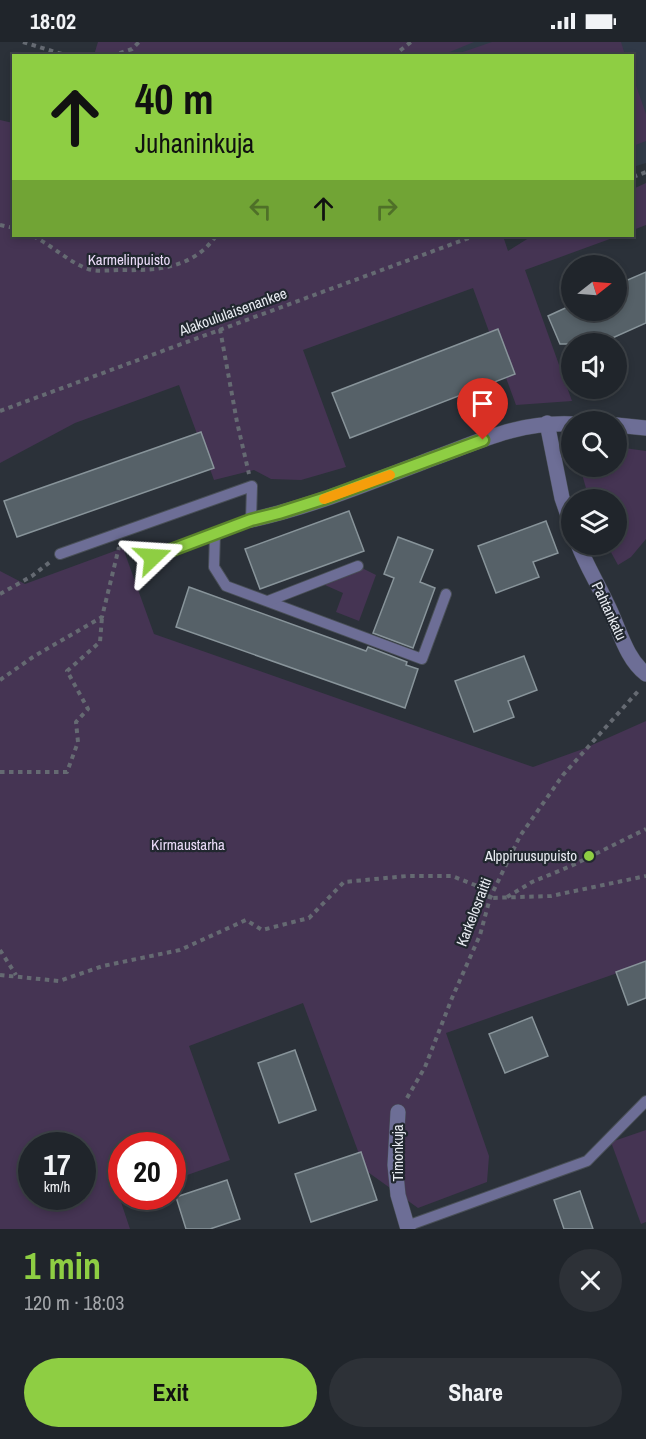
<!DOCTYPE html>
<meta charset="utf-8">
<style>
:root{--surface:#20252b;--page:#2d3137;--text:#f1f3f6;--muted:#a2a5a9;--line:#3d4247;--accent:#8ece43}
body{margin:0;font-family:"Archivo Narrow",sans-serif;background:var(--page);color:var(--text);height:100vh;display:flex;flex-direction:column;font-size:22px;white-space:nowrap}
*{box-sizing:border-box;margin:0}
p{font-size:20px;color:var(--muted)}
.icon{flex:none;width:33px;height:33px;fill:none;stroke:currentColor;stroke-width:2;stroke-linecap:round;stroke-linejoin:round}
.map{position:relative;height:1187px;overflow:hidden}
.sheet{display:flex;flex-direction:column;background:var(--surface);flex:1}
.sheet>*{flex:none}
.top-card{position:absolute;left:12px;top:12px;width:622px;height:183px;border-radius:0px;box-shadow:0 3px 9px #0003,0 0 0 2px var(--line);background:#8ece43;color:#111;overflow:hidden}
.needle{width:39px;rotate:73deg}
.controls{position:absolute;left:561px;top:213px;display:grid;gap:12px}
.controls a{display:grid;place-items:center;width:66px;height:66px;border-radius:50%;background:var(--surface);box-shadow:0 3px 9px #0003,0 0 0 2px var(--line);font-size:30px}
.speed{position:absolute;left:18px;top:1090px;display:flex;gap:12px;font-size:30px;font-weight:700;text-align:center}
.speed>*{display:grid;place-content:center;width:78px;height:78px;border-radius:50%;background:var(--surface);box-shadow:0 3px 9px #0003,0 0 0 2px var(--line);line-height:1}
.speed small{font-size:15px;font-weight:400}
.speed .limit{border:9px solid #d22;background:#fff;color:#111}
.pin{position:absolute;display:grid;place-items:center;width:51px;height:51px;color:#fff;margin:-62px -26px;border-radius:50% 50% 50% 0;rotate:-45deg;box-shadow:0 0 6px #0007}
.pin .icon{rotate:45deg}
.me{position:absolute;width:66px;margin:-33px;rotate:70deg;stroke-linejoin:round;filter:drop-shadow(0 0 4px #0008)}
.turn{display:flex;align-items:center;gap:21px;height:126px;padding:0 24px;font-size:27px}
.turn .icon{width:78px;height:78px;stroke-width:2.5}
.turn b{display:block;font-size:42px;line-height:51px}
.lanes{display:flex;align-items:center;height:57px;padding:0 24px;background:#0003;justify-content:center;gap:30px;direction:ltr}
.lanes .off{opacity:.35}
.round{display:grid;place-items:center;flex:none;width:63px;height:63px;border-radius:32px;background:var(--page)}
.overview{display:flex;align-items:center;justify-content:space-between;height:102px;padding:0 24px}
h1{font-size:36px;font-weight:700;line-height:45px;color:var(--accent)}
.primary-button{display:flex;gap:12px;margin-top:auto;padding:12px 24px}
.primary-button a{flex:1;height:69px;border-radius:36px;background:var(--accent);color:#111;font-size:24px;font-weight:700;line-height:69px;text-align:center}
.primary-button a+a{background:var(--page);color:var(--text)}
.status{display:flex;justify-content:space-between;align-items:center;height:42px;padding:0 30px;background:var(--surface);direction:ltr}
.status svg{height:16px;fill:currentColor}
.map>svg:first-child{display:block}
.built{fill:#313a48}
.green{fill:#453453;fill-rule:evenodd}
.building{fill:#566168;stroke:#88949a;stroke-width:1.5}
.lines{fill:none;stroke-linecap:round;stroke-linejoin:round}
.lane-casing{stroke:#494f57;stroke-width:12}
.street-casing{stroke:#494f57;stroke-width:16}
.path{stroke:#656a72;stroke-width:4;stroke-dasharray:4.5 4.5;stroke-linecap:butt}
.lane{stroke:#6d6e96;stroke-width:10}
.street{stroke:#6d6e96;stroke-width:15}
.route-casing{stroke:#5c862c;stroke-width:15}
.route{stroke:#8ece43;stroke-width:10}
.slow{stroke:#f59e0b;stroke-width:10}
.poi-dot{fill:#8ece43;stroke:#21272f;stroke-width:2}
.labels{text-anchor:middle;stroke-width:4.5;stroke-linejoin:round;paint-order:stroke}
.park-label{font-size:15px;fill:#eadbf8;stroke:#21272f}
.street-label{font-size:15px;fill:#e9ecf2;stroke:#21272f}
.poi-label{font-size:15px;fill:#e9ecf2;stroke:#21272f;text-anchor:end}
</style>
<div class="status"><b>18:02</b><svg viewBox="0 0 49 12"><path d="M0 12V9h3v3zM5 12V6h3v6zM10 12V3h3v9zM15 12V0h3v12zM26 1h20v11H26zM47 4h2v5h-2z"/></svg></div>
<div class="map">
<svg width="646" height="1187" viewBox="0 0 646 1187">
<rect width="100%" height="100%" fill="#2b3139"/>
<polygon class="built" points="435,0 646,0 646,121 633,125 633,14 440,13"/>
<g class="green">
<polygon points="98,0 474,0 440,14 94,13"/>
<polygon points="492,0 621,0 625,13 454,13"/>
<polygon points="633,35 646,72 646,99 633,104"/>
<polygon points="0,78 13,81 14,194 503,194 508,209 532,194 618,194 525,228 572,359 516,363 473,246 303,308 346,425 301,438 271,437 254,428 214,438 179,343 75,381 0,421"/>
<polygon points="646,141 646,183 633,188 633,147"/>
<polygon points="617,405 646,409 646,497 631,515 618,523 607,503 616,502 616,458 589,457 582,432 587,425 616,424"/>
<path d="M123 506 154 592 533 725 583 707 646 679V921L446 991 489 1114 487 1140 418 1166 365 1128 303 961 189 1004 230 1118 173 1138 172 1104H122V1155H125L120 1157 130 1187H0V529L25 542ZM32 1104H82V1155H32Z"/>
<polygon points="358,524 376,533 359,579 336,570 343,551 318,540"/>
<polygon points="646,1088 646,1180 641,1182 611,1100"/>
</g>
<g class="building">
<polygon points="646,230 646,281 599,302 560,302 548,274 572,263 572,268 616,268 616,243"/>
<polygon points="498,287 515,332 350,396 332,351"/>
<polygon points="201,390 214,426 17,495 4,459"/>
<polygon points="349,469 364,509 260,547 245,507"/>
<polygon points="546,479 558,511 533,520 539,535 496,551 478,504"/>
<polygon points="398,495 433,508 420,540 435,546 413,606 373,591 394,536 384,532"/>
<polygon points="189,545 366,609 368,605 407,620 406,623 418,627 405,666 176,585"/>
<polygon points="524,614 537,648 508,659 514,675 474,690 455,639"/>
<polygon points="646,919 646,956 628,963 616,930"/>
<polygon points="532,975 548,1014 505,1031 489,992"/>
<polygon points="295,1008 316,1068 279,1081 258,1021"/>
<polygon points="361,1110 377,1158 311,1180 295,1132"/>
<polygon points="227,1138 240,1177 210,1187 186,1187 176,1155"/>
<polygon points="580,1149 593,1187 564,1187 554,1158"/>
</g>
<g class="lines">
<defs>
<g id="lane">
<polyline points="215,492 214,525 226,544 422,617 446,552"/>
<polyline points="60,512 252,444 251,478 153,515"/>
<polyline points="268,559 358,524"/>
<polyline points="407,1184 587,1119 646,1059"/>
</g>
<g id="street">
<polyline points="547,381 562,456 572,485"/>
<polyline points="616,383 646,386"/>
<path d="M251 478C314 464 374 439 434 416 483 398 518 380 572 382"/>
<path d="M578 502C586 523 598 542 607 562 619 585 625 616 646 632"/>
<polyline points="398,1070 395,1123 398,1153 408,1187"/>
</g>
</defs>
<use href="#lane" class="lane-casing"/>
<use href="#street" class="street-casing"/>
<g class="path">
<polyline points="23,0 68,14"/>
<polyline points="111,14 132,7 139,0"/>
<polyline points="393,14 411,0"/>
<polyline points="633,135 646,130"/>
<polyline points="0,183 14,186"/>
<path d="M33 194C53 204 67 219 88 227 98 230 110 228 121 228 158 229 193 226 216 194"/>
<polyline points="220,287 237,380 249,432"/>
<polyline points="0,369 474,194"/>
<polyline points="0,552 32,534 50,520"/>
<polyline points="0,638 33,615 102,575 119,505"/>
<polyline points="0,730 67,730 78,700 76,680 88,667 67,629 100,600 102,575"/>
<polyline points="507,855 532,840 571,824 646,787"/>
<polyline points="0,908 16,933"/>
<polyline points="0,933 59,939 103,924 180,908 246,878 262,888 309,876 344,840 407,834 452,834 480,845 490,856 551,854 646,834"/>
<polyline points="407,1056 425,1025 452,956 480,893 490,856 520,794 563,733 640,647"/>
</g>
<use href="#lane" class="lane"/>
<use href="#street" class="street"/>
</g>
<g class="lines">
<defs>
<polyline id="route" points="153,515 251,478 279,471 326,456 483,398"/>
</defs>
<use href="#route" class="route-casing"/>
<use href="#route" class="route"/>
<polyline class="slow" points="324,457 390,433"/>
</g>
<circle class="poi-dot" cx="589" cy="814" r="6"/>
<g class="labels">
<g class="park-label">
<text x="129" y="223">Karmelinpuisto</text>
<text x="188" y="808">Kirmaustarha</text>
</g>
<g class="street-label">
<text transform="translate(233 270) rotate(-20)" y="5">Alakoululaisenankee</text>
<text transform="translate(609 569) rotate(65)" y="5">Pahtankatu</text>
<text transform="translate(474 870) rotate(-69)" y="5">Karkelosraitti</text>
<text transform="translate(398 1111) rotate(-90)" y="5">Timonkuja</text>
</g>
<g class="poi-label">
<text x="577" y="819">Alppiruusupuisto</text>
</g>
</g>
</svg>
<div class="controls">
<a><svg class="needle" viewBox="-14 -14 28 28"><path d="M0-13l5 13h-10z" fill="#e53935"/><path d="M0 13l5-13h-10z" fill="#a2a5a9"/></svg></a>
<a><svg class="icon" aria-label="sound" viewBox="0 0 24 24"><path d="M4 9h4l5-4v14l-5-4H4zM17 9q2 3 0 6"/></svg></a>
<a><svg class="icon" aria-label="search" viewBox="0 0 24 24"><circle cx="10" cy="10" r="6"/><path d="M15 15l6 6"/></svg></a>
<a><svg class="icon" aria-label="layers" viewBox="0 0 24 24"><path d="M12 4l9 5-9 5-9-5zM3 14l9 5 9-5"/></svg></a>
</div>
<div class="speed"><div>17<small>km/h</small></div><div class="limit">20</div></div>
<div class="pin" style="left:483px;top:398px;background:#d93025"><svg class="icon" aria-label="arrive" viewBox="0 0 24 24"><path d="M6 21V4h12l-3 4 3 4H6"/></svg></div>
<svg class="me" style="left:153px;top:515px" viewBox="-20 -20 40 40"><path d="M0-17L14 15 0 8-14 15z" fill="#8ece43" stroke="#fff" stroke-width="4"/></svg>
<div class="top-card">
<div class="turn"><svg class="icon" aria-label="ahead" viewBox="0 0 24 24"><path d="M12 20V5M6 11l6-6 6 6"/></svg><div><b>40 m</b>Juhaninkuja</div></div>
<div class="lanes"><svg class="icon off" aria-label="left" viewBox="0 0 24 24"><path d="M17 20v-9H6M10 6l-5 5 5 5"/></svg><svg class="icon" aria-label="ahead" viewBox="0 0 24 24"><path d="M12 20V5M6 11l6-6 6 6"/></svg><svg class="icon off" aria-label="right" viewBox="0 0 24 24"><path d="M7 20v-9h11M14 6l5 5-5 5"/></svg></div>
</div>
</div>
<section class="sheet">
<div class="overview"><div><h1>1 min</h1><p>120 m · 18:03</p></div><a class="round"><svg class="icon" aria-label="close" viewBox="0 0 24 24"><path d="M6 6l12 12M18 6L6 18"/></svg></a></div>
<div class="primary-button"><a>Exit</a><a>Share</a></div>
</section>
